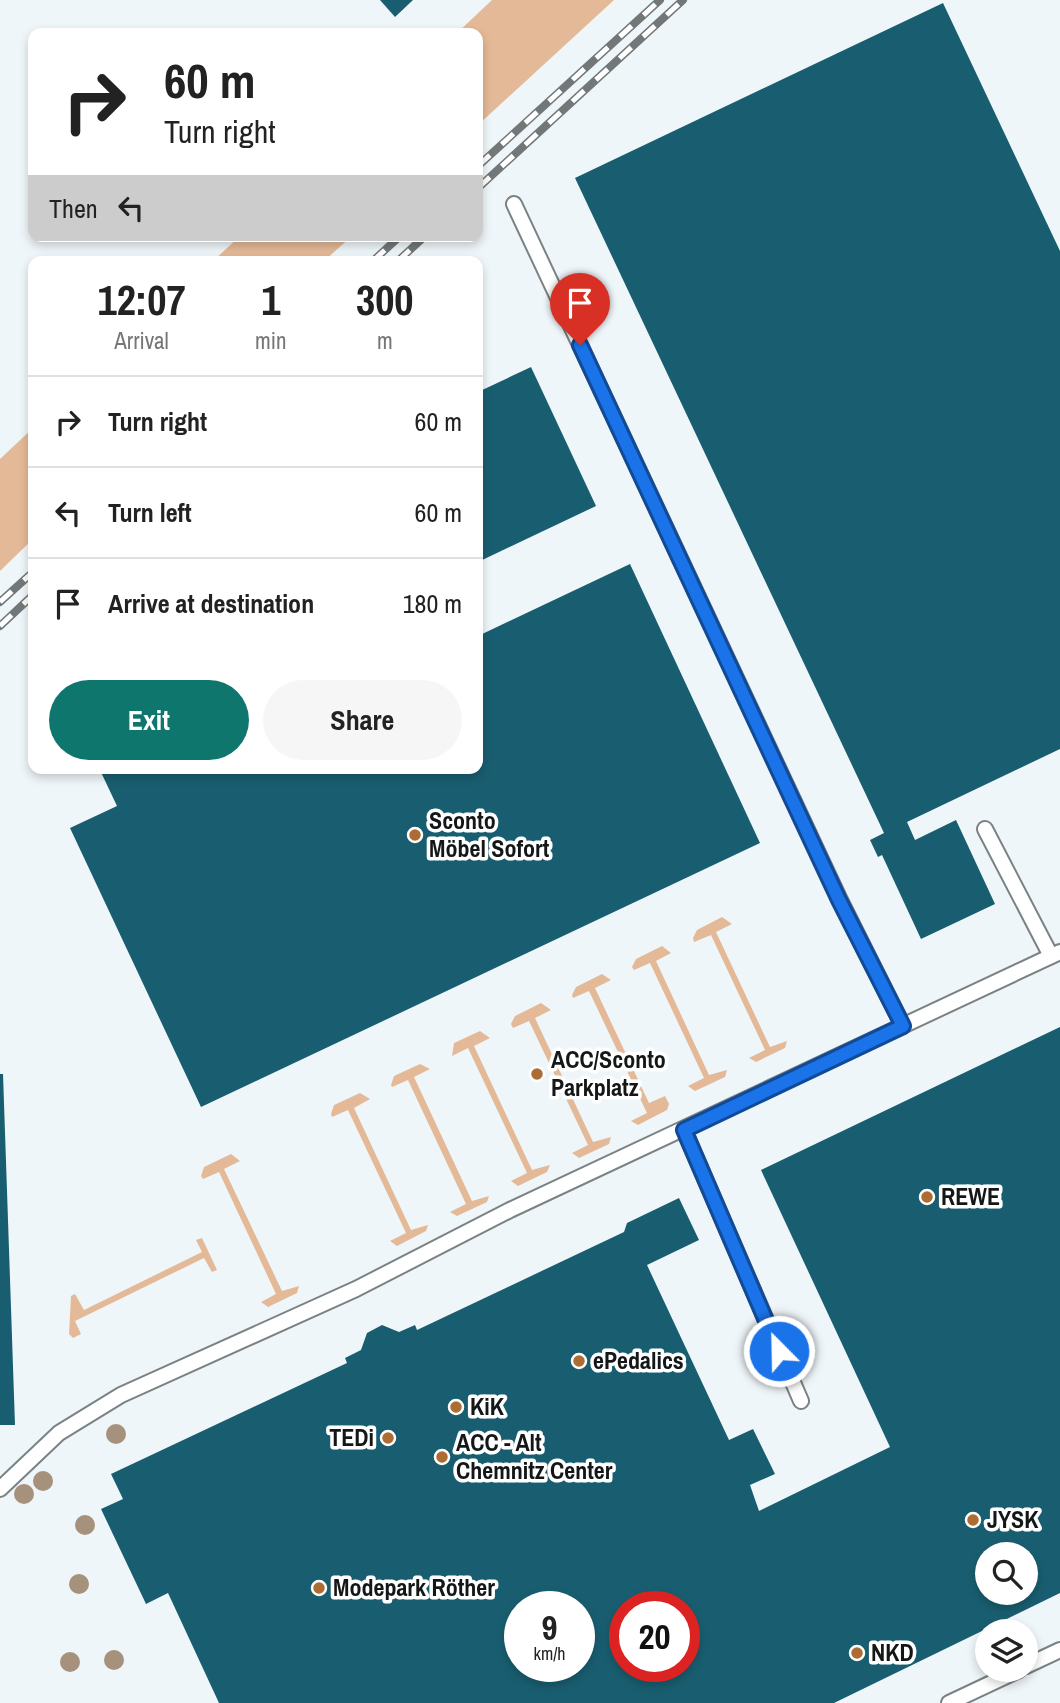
<!DOCTYPE html>
<meta charset="utf-8">
<style>
:root{--surface:#fff;--page:#f6f6f6;--text:#222;--muted:#767676;--line:#e0e0e0;--accent:#0f766e}
body{margin:0;font-family:"Archivo Narrow",sans-serif;background:var(--page);color:var(--text);height:100vh;display:flex;flex-direction:column;font-size:26px;white-space:nowrap}
*{box-sizing:border-box;margin:0}
p{font-size:23px;color:var(--muted)}
.icon{flex:none;width:38px;height:38px;fill:none;stroke:currentColor;stroke-width:2;stroke-linecap:round;stroke-linejoin:round}
.map{position:relative;flex:1;overflow:hidden}
.panel{position:absolute;left:28px;top:256px;width:455px;height:518px;display:flex;flex-direction:column;background:var(--surface);border-radius:14px;box-shadow:0 4px 10px #0003}
.panel>*{flex:none}
.hud{position:absolute;left:28px;top:28px;width:455px;height:214px;border-radius:14px;box-shadow:0 4px 10px #0003;background:#fff;color:var(--text);overflow:hidden}
.tools{position:absolute;left:975px;top:1542px;display:grid;gap:14px}
.tools a{display:grid;place-items:center;width:63px;height:63px;border-radius:50%;background:var(--surface);box-shadow:0 4px 10px #0003;font-size:35px}
.speed{position:absolute;left:504px;top:1591px;display:flex;gap:14px;font-size:35px;font-weight:700;text-align:center}
.speed>*{display:grid;place-content:center;width:91px;height:91px;border-radius:50%;background:var(--surface);box-shadow:0 4px 10px #0003;line-height:1}
.speed small{font-size:18px;font-weight:400}
.speed .limit{border:10px solid #d22;background:#fff;color:#111}
.pin{position:absolute;display:grid;place-items:center;width:60px;height:60px;color:#fff;margin:-72px -30px;border-radius:50% 50% 50% 0;rotate:-45deg;box-shadow:0 0 7px #0007}
.pin .icon{rotate:45deg}
.me{position:absolute;width:77px;margin:-38px;rotate:337deg;stroke-linejoin:round;filter:drop-shadow(0 0 5px #0008)}
.turn{display:flex;align-items:center;gap:24px;height:147px;padding:0 21px;font-size:32px}
.turn .icon{width:91px;height:91px;stroke-width:2.5}
.turn b{display:block;font-size:49px;line-height:60px}
.then{display:flex;align-items:center;height:66px;padding:0 21px;background:#0003;gap:14px;font-size:26px}
.eta{display:flex;justify-content:space-evenly;align-items:center;height:119px;text-align:center}
.eta b{font-size:42px;font-weight:700;line-height:49px}
.button{display:flex;gap:14px;margin-top:auto;padding:14px 21px}
.button a{flex:1;height:80px;border-radius:42px;background:var(--accent);color:#fff;font-size:28px;font-weight:700;line-height:80px;text-align:center}
.button a+a{background:var(--page);color:var(--text)}
ul{padding:0;list-style:none}
li{display:flex;align-items:center;gap:21px;height:91px;padding:0 21px;border-top:2px solid var(--line)}
li div{flex:1}
li b{display:block;font-size:26px}
li em{font-style:normal}
.map>svg:first-child{display:block}
.green{fill:#e4b997}
.building{fill:#195e70;fill-rule:evenodd}
.lines{fill:none;stroke-linecap:round;stroke-linejoin:round}
.service-casing{stroke:#7b8284;stroke-width:18}
.service{stroke:#fff;stroke-width:14}
.rail-casing{stroke:#727778;stroke-width:8}
.rail{stroke:#fff;stroke-width:5;stroke-dasharray:16;stroke-linecap:butt}
.tree{fill:#a6917c}
.route-casing{stroke:#114b97;stroke-width:18}
.route{stroke:#1a73e8;stroke-width:12}
.poi-dot{fill:#ac6d35;stroke:#fff;stroke-width:2.5}
.labels{text-anchor:middle;stroke-width:7;stroke-linejoin:round;paint-order:stroke}
.poi-label{font-size:24px;font-weight:bold;fill:#141717;stroke:#fff;text-anchor:start}
</style>
<div class="map">
<svg width="1060" height="1703" viewBox="0 0 1060 1703">
<rect width="100%" height="100%" fill="#eff6f9"/>
<g class="green">
<polygon points="492,0 614,0 478,125 478,33 457,33"/>
<polygon points="240,236 352,236 324,261 213,261"/>
<polygon points="33,428 33,539 0,571 0,459"/>
<polygon points="722,917 732,924 716,932 770,1047 787,1041 785,1048 756,1062 749,1058 765,1050 711,935 694,942 693,938 697,930"/>
<polygon points="662,946 671,953 656,961 709,1075 727,1070 725,1077 695,1091 688,1086 704,1078 650,963 634,970 632,967 636,959"/>
<polygon points="602,974 611,980 595,988 649,1103 665,1096 669,1104 667,1110 638,1125 631,1121 647,1113 589,991 573,998 572,995 576,987"/>
<polygon points="541,1003 551,1010 535,1018 593,1142 611,1137 609,1144 579,1158 572,1153 588,1145 529,1021 513,1028 511,1024 515,1016"/>
<polygon points="480,1031 490,1038 474,1046 532,1170 550,1165 547,1172 518,1186 511,1181 527,1173 468,1048 452,1056 454,1043"/>
<polygon points="420,1064 430,1069 414,1077 472,1201 489,1196 487,1202 457,1216 450,1212 466,1204 408,1080 392,1087 391,1085 394,1076"/>
<polygon points="360,1093 370,1099 354,1108 411,1230 428,1225 426,1231 397,1246 390,1241 406,1233 348,1110 332,1117 331,1114 334,1105"/>
<polygon points="231,1154 240,1161 224,1169 282,1291 299,1286 297,1293 268,1307 261,1302 276,1294 219,1172 203,1179 201,1176 204,1167"/>
<polygon points="202,1238 217,1270 212,1272 204,1258 75,1321 81,1334 73,1338 69,1334 71,1296 75,1294 84,1310 202,1252 196,1240"/>
</g>
<g class="building">
<polygon points="380,0 413,0 395,17"/>
<polygon points="943,3 1060,251 1060,749 907,822 915,840 956,820 995,904 921,939 882,855 878,857 870,840 884,833 575,178"/>
<polygon points="531,367 596,506 478,562 478,392"/>
<polygon points="630,564 760,843 201,1107 70,828 117,806 99,768 478,768 478,636"/>
<path d="M1060 1027V1593L834 1703H219L168 1593 146 1604 101 1509 123 1499 111 1474 347 1363 345 1358 361 1350 367 1333 382 1325 399 1332 415 1325 417 1330 624 1232 627 1223 679 1198 699 1240 647 1265 729 1440 753 1429 775 1474 750 1485 759 1511 890 1447 761 1170ZM987 1554H1026V1592H987ZM520 1606H579V1666H520ZM625 1606H684V1666H625Z"/>
<polygon points="0,1074 3,1074 15,1425 0,1425"/>
</g>
<g class="lines">
<defs>
<g id="service">
<polyline points="514,204 840,900 903,1026"/>
<polyline points="985,829 1051,956"/>
<polyline points="684,1130 801,1401"/>
<polyline points="0,1489 59,1433 121,1395 356,1289 510,1210 1060,952"/>
<polyline points="1026,1666 1060,1650"/>
<polyline points="949,1703 1019,1670"/>
</g>
</defs>
<use href="#service" class="service-casing"/>
<use href="#service" class="service"/>
<defs>
<g id="rail">
<polyline points="478,166 660,0"/>
<polyline points="478,188 683,0"/>
<polyline points="373,261 400,236"/>
<polyline points="398,261 425,236"/>
<polyline points="0,602 33,572"/>
<polyline points="0,626 33,595"/>
</g>
</defs>
<use href="#rail" class="rail-casing"/>
<use href="#rail" class="rail"/>
</g>
<g class="tree">
<circle cx="116" cy="1434" r="10"/>
<circle cx="43" cy="1481" r="10"/>
<circle cx="24" cy="1494" r="10"/>
<circle cx="85" cy="1525" r="10"/>
<circle cx="79" cy="1584" r="10"/>
<circle cx="114" cy="1660" r="10"/>
<circle cx="70" cy="1662" r="10"/>
</g>
<g class="lines">
<defs>
<polyline id="route" points="580,345 839,900 903,1026 684,1130 779,1351"/>
</defs>
<use href="#route" class="route-casing"/>
<use href="#route" class="route"/>
</g>
<g class="poi-dot">
<circle cx="415" cy="835" r="7"/>
<circle cx="537" cy="1074" r="7"/>
<circle cx="927" cy="1197" r="7"/>
<circle cx="579" cy="1361" r="7"/>
<circle cx="456" cy="1407" r="7"/>
<circle cx="388" cy="1438" r="7"/>
<circle cx="442" cy="1457" r="7"/>
<circle cx="973" cy="1520" r="7"/>
<circle cx="319" cy="1588" r="7"/>
<circle cx="857" cy="1653" r="7"/>
</g>
<g class="labels">
<g class="poi-label">
<text x="429" y="829">Sconto<tspan x="429" dy="28">Möbel Sofort</tspan></text>
<text x="551" y="1068">ACC/Sconto<tspan x="551" dy="28">Parkplatz</tspan></text>
<text x="941" y="1205">REWE</text>
<text x="593" y="1369">ePedalics</text>
<text x="470" y="1415">KiK</text>
<text x="374" y="1446" text-anchor="end">TEDi</text>
<text x="456" y="1451">ACC - Alt<tspan x="456" dy="28">Chemnitz Center</tspan></text>
<text x="987" y="1528">JYSK</text>
<text x="333" y="1596">Modepark Röther</text>
<text x="871" y="1661">NKD</text>
</g>
</g>
</svg>
<div class="tools">
<a><svg class="icon" aria-label="search" viewBox="0 0 24 24"><circle cx="10" cy="10" r="6"/><path d="M15 15l6 6"/></svg></a>
<a><svg class="icon" aria-label="layers" viewBox="0 0 24 24"><path d="M12 4l9 5-9 5-9-5zM3 14l9 5 9-5"/></svg></a>
</div>
<div class="speed"><div>9<small>km/h</small></div><div class="limit">20</div></div>
<div class="pin" style="left:580px;top:345px;background:#d93025"><svg class="icon" aria-label="arrive" viewBox="0 0 24 24"><path d="M6 21V4h12l-3 4 3 4H6"/></svg></div>
<svg class="me" style="left:779px;top:1351px" viewBox="-20 -20 40 40"><circle r="17" fill="#1a73e8" stroke="#fff" stroke-width="3"/><path d="M0-11L8 9 0 5-8 9z" fill="#fff"/></svg>
<div class="hud">
<div class="turn"><svg class="icon" aria-label="right" viewBox="0 0 24 24"><path d="M7 20v-9h11M14 6l5 5-5 5"/></svg><div><b>60 m</b>Turn right</div></div>
<div class="then">Then<svg class="icon" aria-label="left" viewBox="0 0 24 24"><path d="M17 20v-9H6M10 6l-5 5 5 5"/></svg></div>
</div>
<section class="panel">
<div class="eta">
<div><b>12:07</b><p>Arrival</p></div>
<div><b>1</b><p>min</p></div>
<div><b>300</b><p>m</p></div>
</div>
<ul>
<li><svg class="icon" aria-label="right" viewBox="0 0 24 24"><path d="M7 20v-9h11M14 6l5 5-5 5"/></svg><div><b>Turn right</b></div><em>60 m</em></li>
<li><svg class="icon" aria-label="left" viewBox="0 0 24 24"><path d="M17 20v-9H6M10 6l-5 5 5 5"/></svg><div><b>Turn left</b></div><em>60 m</em></li>
<li><svg class="icon" aria-label="arrive" viewBox="0 0 24 24"><path d="M6 21V4h12l-3 4 3 4H6"/></svg><div><b>Arrive at destination</b></div><em>180 m</em></li>
</ul>
<div class="button"><a>Exit</a><a>Share</a></div>
</section>
</div>
